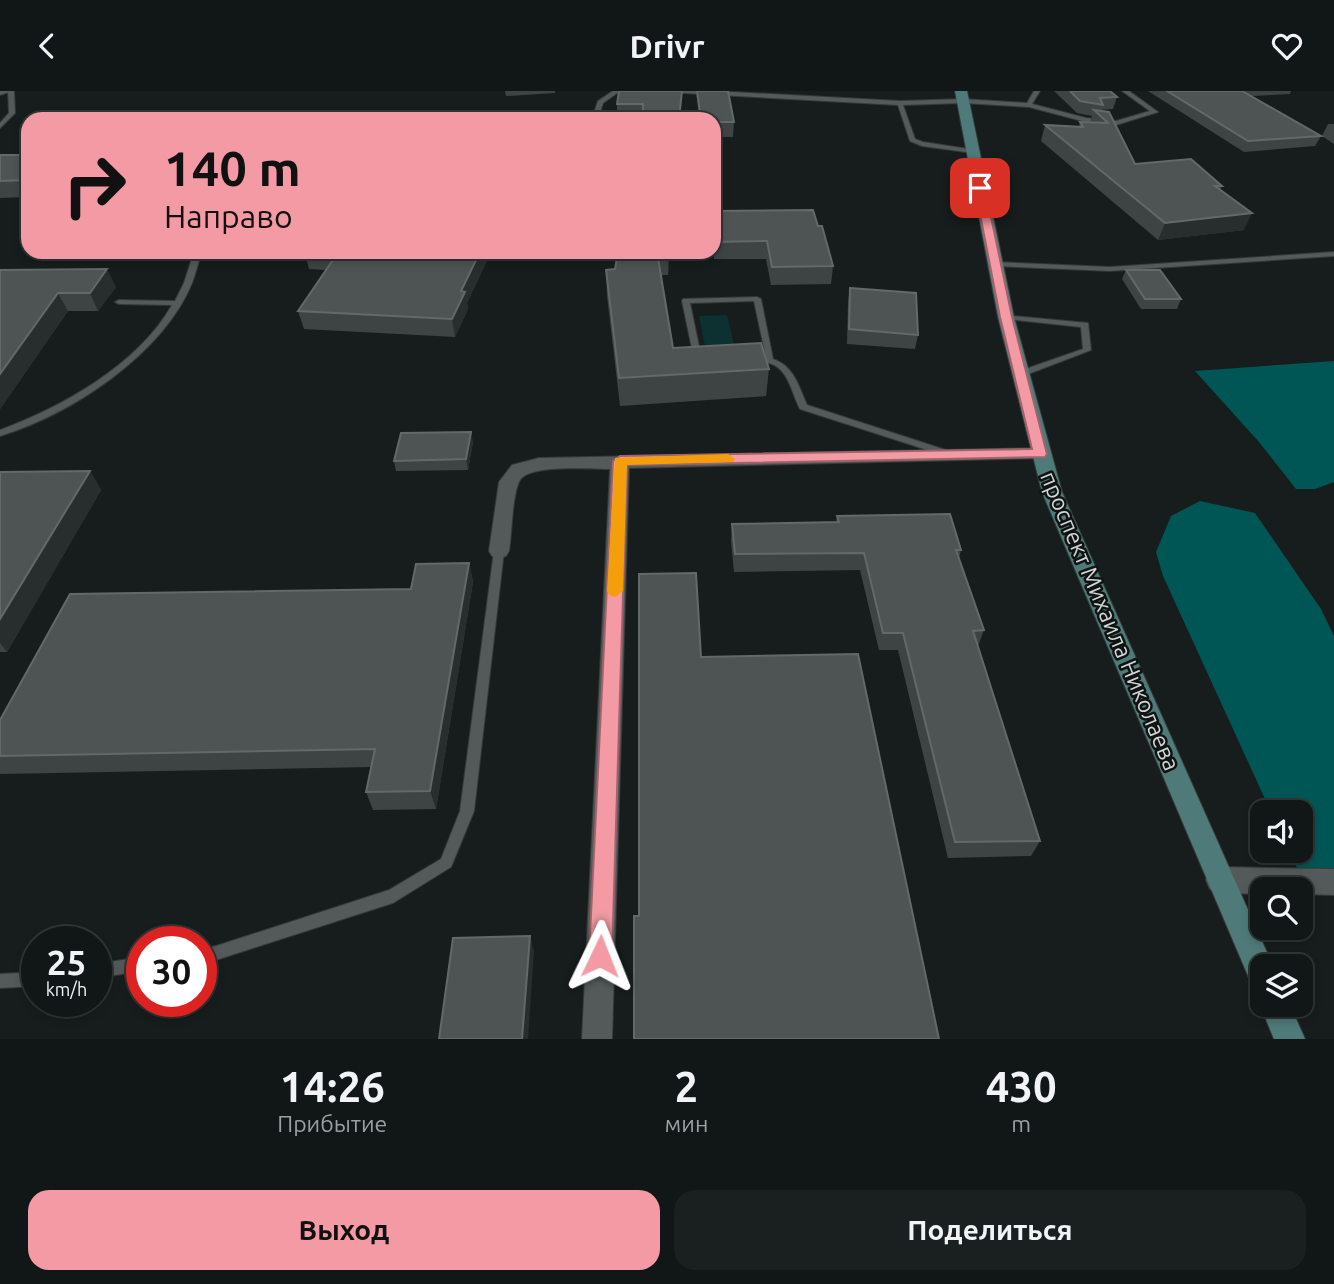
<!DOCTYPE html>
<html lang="ru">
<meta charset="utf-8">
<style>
:root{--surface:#111616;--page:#1a1f1f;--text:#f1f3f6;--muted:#9c9fa1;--line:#303535;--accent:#f49aa4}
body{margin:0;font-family:Ubuntu,sans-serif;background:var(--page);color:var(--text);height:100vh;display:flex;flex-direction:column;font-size:26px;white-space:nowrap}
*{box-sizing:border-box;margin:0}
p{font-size:23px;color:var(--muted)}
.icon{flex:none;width:38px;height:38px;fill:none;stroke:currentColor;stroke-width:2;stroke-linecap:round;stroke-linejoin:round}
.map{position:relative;height:948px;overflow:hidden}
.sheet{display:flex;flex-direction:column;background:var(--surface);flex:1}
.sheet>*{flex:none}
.banner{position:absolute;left:21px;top:21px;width:700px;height:147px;border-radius:21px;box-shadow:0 4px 10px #0003,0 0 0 2px var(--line);background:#f49aa4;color:#111;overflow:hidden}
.controls{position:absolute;left:1250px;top:709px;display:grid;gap:14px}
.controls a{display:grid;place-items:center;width:63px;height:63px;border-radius:14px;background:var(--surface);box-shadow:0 4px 10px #0003,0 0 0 2px var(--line);font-size:35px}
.speed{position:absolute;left:21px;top:835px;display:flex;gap:14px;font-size:35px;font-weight:700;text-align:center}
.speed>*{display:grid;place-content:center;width:91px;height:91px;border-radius:50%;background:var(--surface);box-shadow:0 4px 10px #0003,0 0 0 2px var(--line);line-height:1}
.speed small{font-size:18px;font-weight:400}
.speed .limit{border:10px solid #d22;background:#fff;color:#111}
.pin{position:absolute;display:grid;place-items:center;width:60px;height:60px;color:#fff;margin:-30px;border-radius:14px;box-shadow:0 4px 10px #0006}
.me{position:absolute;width:77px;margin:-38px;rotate:2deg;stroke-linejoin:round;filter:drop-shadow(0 0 5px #0008)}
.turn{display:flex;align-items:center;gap:24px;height:147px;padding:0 28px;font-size:32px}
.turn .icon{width:91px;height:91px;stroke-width:2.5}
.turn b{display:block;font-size:49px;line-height:60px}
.eta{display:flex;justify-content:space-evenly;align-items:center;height:119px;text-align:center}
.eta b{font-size:42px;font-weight:700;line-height:49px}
.button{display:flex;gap:14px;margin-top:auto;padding:14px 28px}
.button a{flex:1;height:80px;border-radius:21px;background:var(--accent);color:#111;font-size:28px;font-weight:700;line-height:80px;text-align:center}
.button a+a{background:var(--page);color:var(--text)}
header{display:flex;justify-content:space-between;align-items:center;height:91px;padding:0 28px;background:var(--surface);font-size:32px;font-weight:700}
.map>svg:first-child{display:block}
.green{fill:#0c3130}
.water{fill:#005654}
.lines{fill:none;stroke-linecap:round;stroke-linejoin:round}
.lane-casing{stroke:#363939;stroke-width:2}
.street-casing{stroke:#363939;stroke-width:2}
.secondary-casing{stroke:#363939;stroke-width:2}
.primary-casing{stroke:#363939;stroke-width:2}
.lane{fill:#535a59;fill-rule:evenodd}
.street{fill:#535a59;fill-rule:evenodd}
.secondary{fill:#535a59;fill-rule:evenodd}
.primary{fill:#4e7b79;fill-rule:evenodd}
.wall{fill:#3e4444}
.shaded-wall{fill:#282e2e}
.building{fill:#4e5454;stroke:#636868;stroke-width:2}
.route{fill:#f49aa4;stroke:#9f646b;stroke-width:2}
.slow{fill:#f59e0b}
.labels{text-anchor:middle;stroke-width:5;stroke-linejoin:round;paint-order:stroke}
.street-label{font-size:23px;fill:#d3d6d6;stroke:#0f1413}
</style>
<header><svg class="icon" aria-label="back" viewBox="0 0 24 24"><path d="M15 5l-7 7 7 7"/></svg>Drivr<svg class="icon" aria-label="heart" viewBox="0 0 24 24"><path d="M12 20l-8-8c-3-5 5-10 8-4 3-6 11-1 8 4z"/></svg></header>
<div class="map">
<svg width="1334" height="948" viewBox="0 0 1334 948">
<rect width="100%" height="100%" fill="#171d1d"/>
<polygon class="green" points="727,224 735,258 706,260 699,225"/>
<g class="water">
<polygon points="1334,270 1334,391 1315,398 1296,398 1259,351 1195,280"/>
<polygon points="1200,410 1255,422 1321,518 1334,545 1334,782 1298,779 1289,760 1300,760 1300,721 1271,721 1163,485 1156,461 1171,425"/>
</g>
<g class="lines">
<defs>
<g id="lane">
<polygon points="8,0 14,0 15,22 0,37 0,32 9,22"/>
<polygon points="613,0 620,0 603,12 598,28 592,28 598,10"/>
<polygon points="680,0 713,0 900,10 963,8 1027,12 1034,0 1040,0 1032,13 1086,27 1116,30 1150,20 1122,0 1129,0 1158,21 1116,34 1086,31 1029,16 963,12 903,14 915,48 923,51 975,59 975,61 973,62 922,55 910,50 898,14 683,2"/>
<path d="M194 161H202C198 171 196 182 192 192 163 263 72 323 0 345V339C62 316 138 274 172 214L119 213 115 211 119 209 175 210 184 192Z"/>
<polygon points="1334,161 1334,165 1110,180 994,175 990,173 994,171 1110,176"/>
<path d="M757 206 761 208 773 268C794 275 799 296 807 314L952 361 954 363 952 365H946L800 318C792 303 789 280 772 273 764 270 756 272 749 268L753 265 766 266 754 210 690 212 702 270 701 272H695L682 210 683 208Z"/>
<polygon points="1003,224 1088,232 1091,259 1023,285 1017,285 1017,281 1083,258 1081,236 1006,228 1003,228"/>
<polygon points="499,456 504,460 474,720 451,776 393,812 216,869 201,872 201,858 216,855 389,799 441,768 460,720 494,460"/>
<polygon points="142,866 142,880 96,887 96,873"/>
<polygon points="37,881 37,895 0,897 0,883"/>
</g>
<g id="street">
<path d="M1040 357 1047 359 1049 363 1047 367 629 377 612 948H582L610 378C591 378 530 373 520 389 512 403 512 442 509 460L506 465 499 467 492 465 489 460 499 391 512 374 539 367Z"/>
<polygon points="1220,776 1334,778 1334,804 1300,803 1300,798 1262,798 1262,803 1220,802 1210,798 1206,789 1210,780"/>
</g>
<polygon id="secondary" points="0,0 12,0 0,4"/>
<g id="primary">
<polygon points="955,0 967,0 1014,226 1062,401 1273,875 1262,875 1262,899 1252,894 1042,401 998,226"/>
<polygon points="1262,909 1262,914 1290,914 1305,948 1274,948 1260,914"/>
</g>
</defs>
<use href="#lane" class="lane-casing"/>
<use href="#street" class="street-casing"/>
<use href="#secondary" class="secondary-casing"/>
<use href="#primary" class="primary-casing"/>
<use href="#lane" class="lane"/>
<use href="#street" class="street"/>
<use href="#secondary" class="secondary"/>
<use href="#primary" class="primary"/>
</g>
<g class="wall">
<polygon points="505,0 555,0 555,2 506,5"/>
<polygon points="682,0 680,28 617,28 617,13"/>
<polygon points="696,0 728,0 734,31 733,46 714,46 714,28 699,28"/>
<polygon points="1054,0 1110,0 1117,6 1113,18 1101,19 1101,20 1135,73 1222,95 1220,100 1244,139 1158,149 1041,50 1045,34 1079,36 1080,31 1090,32 1092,25 1077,22"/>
<polygon points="1148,0 1291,0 1290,3 1252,5 1321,45 1315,55 1244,61"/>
<polygon points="1328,33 1334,33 1334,53 1322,45"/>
<polygon points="0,64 28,64 28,106 0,107"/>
<polygon points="714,120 818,135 833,175 831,193 771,194 766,168 714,168"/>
<polygon points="305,161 491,161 467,212 468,218 455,246 304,238 298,220 326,179 309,178"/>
<polygon points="618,161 670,161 668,184 661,184 673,257 769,278 766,305 620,315 607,205 606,179 615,178"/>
<polygon points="0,179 116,196 98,220 68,220 0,318"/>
<polygon points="1126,179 1181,208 1177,218 1141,218 1122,188"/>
<polygon points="850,197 918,244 915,258 847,253 848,211"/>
<polygon points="473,351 468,379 396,380 394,370"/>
<polygon points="90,380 101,399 7,561 0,561 0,381"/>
<polygon points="837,425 961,459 959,467 984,539 978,555 1040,750 1031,765 948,767 898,559 879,559 860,479 734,481 731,450 732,433 836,431"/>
<polygon points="469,472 473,491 436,718 373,719 366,701 371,676 0,683 0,629 411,498"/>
</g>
<g class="shaded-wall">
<polygon points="1252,122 1244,139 1158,149 1165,132"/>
<polygon points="480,161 491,161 467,212 468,218 455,246 452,228 461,200"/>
<polygon points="668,161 670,161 668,184"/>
<polygon points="107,178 116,196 98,220 90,202"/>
<polygon points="58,202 68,220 0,318 0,283"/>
<polygon points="471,341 473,351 468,379 466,368"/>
<polygon points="90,380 101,399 7,561 0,552 0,528"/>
<polygon points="469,472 473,491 436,718 430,700"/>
<polygon points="530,845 534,860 528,948 522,948"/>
</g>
<g class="building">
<polygon points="619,0 682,0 679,28 643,28 643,13 617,13"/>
<polygon points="697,0 728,0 734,31 714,31 714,28 701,28"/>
<polygon points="1070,0 1110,0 1117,6 1100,7 1103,14 1080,10"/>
<polygon points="1167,0 1242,0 1321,45 1248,50"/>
<polygon points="1094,19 1109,21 1135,73 1191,68 1222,95 1215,95 1252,122 1165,132 1045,34 1083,36 1080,31 1108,32"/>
<polygon points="0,64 28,64 28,89 0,90"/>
<polygon points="813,119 818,135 822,135 833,175 772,176 767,150 714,151 714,120"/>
<polygon points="305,161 480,161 461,200 465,201 452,228 298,220 337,163"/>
<polygon points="618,161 657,161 673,257 761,252 769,278 619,287 606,179 615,178"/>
<polygon points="107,178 90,202 58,202 0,283 0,179"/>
<polygon points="1126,179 1160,179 1181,208 1145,208"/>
<polygon points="850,197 916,202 918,244 849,238"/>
<polygon points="471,341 466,368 394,370 401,342"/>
<polygon points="90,380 0,528 0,381"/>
<polygon points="950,423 961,459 956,459 984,539 973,540 1040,750 955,751 903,542 883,542 864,462 735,463 732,433 839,431 837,425"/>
<polygon points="469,472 430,700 366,701 375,658 0,665 0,629 70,503 411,498 416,473"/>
<polygon points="696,482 701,566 858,563 939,948 634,948 634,825 639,825 639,483"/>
<polygon points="530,845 522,948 439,948 453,847"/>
</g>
<polygon class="route" points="980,94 985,97 1012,226 1047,363 1045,366 627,374 612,865 608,873 600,876 593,873 589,865 613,370 620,365 1032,358 1000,226 975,97"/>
<polygon class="slow" points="728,363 735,368 733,371 627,374 623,500 615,506 609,504 607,500 615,367"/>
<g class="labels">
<g class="street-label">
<text transform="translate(1110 530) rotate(67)" y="8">проспект Михаила Николаева</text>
</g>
</g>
</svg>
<div class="controls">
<a><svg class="icon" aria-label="sound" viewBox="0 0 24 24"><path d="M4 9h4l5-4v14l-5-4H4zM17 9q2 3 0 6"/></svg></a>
<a><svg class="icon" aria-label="search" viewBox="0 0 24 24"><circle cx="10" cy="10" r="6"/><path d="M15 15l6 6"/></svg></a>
<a><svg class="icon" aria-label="layers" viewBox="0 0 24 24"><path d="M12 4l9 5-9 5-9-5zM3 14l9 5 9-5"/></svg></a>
</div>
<div class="speed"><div>25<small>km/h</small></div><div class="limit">30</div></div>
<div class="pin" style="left:980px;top:97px;background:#d93025"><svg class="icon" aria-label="arrive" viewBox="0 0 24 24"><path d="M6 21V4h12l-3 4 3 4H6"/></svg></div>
<svg class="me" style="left:600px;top:865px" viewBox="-20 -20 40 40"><path d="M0-17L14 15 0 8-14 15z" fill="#f49aa4" stroke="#fff" stroke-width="4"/></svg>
<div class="banner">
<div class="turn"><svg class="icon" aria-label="right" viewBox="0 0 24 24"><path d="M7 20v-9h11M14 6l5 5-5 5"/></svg><div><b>140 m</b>Направо</div></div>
</div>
</div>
<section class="sheet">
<div class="eta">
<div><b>14:26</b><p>Прибытие</p></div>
<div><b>2</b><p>мин</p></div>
<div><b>430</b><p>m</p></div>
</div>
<div class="button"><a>Выход</a><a>Поделиться</a></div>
</section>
